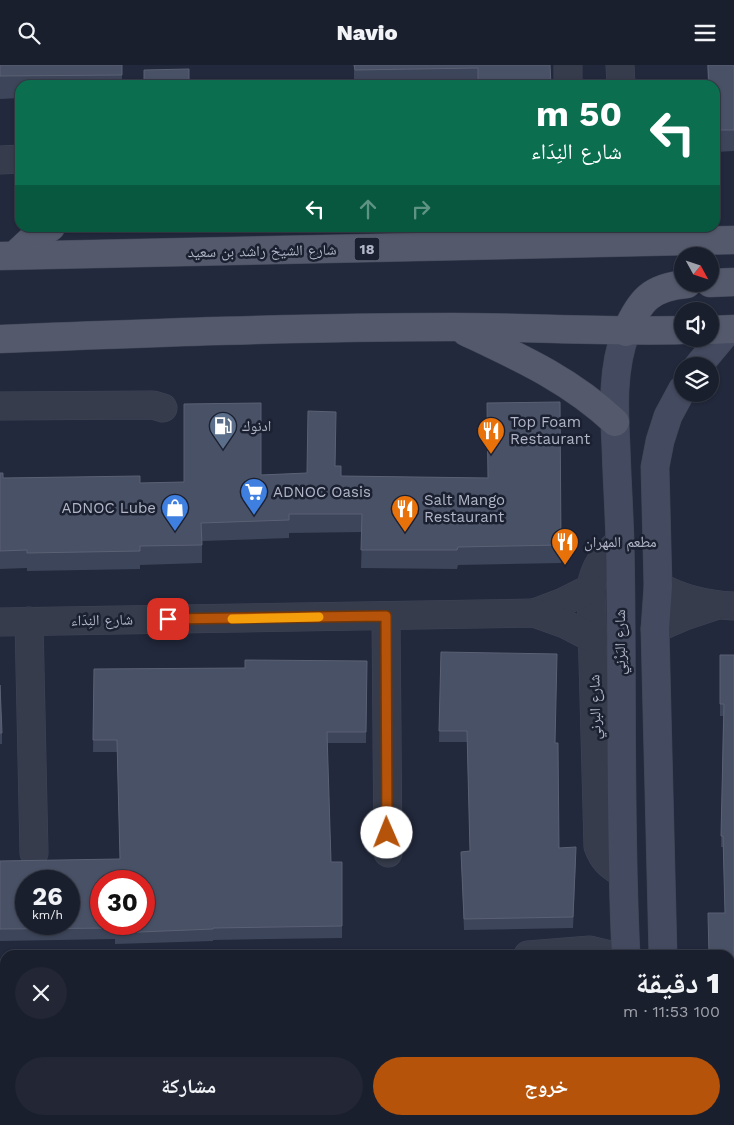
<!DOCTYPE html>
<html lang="ar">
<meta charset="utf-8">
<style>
:root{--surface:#1a1f2d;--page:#232735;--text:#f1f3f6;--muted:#9fa2aa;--line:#383d49;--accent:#b45309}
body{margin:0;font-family:"Work Sans","Noto Naskh Arabic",sans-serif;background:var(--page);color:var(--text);direction:rtl;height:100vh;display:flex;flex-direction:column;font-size:19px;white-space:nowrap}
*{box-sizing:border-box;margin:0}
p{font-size:16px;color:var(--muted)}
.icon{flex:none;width:28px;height:28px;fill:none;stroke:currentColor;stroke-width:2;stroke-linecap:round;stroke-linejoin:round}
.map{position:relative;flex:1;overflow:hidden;direction:ltr}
.sheet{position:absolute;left:0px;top:885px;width:735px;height:175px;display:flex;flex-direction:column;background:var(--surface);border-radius:15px 15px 0 0;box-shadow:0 1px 4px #0004,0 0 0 1px var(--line);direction:rtl}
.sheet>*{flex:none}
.hud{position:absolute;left:15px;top:15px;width:705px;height:152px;border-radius:15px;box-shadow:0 1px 4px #0004,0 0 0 1px var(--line);direction:rtl;background:#0b6e4f;color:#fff;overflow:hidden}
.needle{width:32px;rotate:130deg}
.controls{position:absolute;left:674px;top:182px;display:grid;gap:10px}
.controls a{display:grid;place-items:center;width:45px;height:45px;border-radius:50%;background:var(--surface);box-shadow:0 1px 4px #0004,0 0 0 1px var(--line);font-size:25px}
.speed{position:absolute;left:15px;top:805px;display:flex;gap:10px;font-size:25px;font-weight:700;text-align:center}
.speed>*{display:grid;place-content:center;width:65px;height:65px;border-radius:50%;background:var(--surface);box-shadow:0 1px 4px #0004,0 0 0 1px var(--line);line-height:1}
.speed small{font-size:12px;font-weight:400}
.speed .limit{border:8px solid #d22;background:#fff;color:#111}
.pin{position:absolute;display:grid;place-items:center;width:42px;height:42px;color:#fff;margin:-21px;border-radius:10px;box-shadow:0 2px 8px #0006}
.me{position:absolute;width:55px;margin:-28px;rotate:359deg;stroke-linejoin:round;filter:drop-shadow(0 0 4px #0008)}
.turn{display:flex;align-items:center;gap:18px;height:105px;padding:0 15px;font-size:22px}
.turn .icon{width:65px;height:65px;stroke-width:2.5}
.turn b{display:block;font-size:35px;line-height:42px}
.lanes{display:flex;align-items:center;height:48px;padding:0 15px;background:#0003;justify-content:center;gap:25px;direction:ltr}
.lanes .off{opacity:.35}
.round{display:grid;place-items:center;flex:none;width:52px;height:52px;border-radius:26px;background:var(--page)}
.head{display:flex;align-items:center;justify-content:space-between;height:85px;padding:0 15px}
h1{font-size:30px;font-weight:800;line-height:38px}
.primary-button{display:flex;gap:10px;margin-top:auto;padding:10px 15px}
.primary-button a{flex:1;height:58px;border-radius:30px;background:var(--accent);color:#fff;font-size:20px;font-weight:800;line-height:58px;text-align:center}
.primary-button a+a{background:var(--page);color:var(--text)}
header{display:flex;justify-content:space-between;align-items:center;height:65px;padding:0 15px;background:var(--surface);font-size:22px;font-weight:800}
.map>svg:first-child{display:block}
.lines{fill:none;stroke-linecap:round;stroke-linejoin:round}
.street-casing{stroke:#3f4555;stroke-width:29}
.secondary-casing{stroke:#3f4555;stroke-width:29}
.primary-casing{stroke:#3f4555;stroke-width:29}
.street{stroke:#363c4c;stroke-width:28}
.secondary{stroke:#444a5f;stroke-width:28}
.primary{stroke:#545a6c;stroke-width:28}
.wall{fill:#3d455a}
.building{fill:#495166;stroke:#5a6175;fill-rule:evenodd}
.route-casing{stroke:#753606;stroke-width:12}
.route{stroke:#b45309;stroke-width:9}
.slow{stroke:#f59e0b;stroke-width:9}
.labels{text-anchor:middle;stroke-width:5;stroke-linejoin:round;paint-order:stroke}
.shield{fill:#1b2131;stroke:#85899b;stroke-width:1}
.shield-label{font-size:14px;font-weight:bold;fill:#b2b6c8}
.street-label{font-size:15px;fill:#b2b6c8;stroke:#1b2131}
.poi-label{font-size:15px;fill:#b2b6c8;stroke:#1b2131;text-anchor:start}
</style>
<header><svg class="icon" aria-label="menu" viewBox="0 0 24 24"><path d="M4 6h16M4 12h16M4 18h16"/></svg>Navio<svg class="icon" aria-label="search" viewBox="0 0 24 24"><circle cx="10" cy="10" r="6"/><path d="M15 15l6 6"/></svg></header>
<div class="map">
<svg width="734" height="1060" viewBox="0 0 734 1060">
<rect width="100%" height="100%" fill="#22293c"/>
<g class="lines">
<defs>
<g id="street">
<polyline points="568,0 568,20"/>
<polyline points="620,0 621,20"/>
<polyline points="0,95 20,94"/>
<polyline points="0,341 153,340 163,343"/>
<path d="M620 477C603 490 594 502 591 523L598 781C603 795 609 800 622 808"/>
<path d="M658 521C682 534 706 540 734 541"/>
<polyline points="534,548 563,537 591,523"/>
<polyline points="386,551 388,788"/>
<polyline points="29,556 34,788"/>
<polyline points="0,557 534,548 565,559 594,574"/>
<polyline points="655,564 685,551 715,541"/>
<polyline points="528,890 590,885 611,890"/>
<polyline points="0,909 5,909"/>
<polyline points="243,1055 243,1060"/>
</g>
<g id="secondary">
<polyline points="698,301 728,265"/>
<path d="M626 890C619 752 623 615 620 477 619 445 617 414 616 382 614 344 612 303 626 267"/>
<polyline points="663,890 655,564 658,521 655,402 660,376 668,351 682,325"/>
<polyline points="626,1055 626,1060"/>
<polyline points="666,1060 666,1055"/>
</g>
<g id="primary">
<polyline points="15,190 30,176 51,162"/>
<polyline points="0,191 734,175"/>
<polyline points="710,218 734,217"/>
<polyline points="710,265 734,264"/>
<path d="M466 267C521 293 570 315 615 357"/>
<path d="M626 267C640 235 651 222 687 219"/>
<path d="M0 274C151 268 302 262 452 262 529 262 606 267 682 265"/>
</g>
</defs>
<use href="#street" class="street-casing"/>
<use href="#secondary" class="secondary-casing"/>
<use href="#primary" class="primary-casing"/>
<use href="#street" class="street"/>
<use href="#secondary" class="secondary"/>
<use href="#primary" class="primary"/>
</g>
<g class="wall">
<polygon points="0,0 122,0 122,20 20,20 20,33 0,34"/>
<polygon points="354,0 550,0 551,20 354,20"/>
<polygon points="707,0 734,0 734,86 715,87 715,20 708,20"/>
<polygon points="560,337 561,498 458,500 457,504 361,503 362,467 289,468 289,473 202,476 202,498 140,500 140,504 27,506 27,503 0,504 0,408 3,413 140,418 184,417 261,410 307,408 336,365 335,401 341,411 488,413"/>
<polygon points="441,587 555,678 559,783 576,793 573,863 464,865 461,787 470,786 467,677 439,677"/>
<polygon points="720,590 734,590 734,904 730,904 730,890 725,848 723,782 721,782 723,651 720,651"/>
<polygon points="367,596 366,678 327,678 331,797 342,797 342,873 213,875 213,876 115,879 115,874 0,876 0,796 120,794 117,687 93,687 94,604 245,603"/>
<polygon points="0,620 2,668 2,679 0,679"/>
<polygon points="731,988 734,1060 731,999"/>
</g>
<g class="building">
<polygon points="0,0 122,0 122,10 0,11"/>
<polygon points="354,0 550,0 551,20 478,20 478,3 355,5"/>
<polygon points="708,0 734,0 734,65 715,65 715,20 709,20"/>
<polygon points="189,4 189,20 144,20 144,5"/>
<polygon points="560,337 561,480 458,482 457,485 361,485 362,449 289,449 289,455 201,458 202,480 140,481 140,486 27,488 27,485 0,486 0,408 3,408 3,413 140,411 140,418 184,417 184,339 261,338 261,410 307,408 308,346 336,347 335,401 341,401 341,411 488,413 487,338"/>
<polygon points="441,587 557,589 555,678 558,678 559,783 576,782 573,852 464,854 461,787 470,786 467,666 439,666"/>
<polygon points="720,590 734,590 734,893 730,893 730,890 709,890 708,848 725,848 723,771 721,771 724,639 720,639"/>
<path d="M245 595 367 596 366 667H327L331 797H342V861L213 863V864L115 868V863L0 864V796L120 794 117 675H93L94 604 245 603ZM26 816H69V859H26ZM101 816H144V859H101Z"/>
<polygon points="0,620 2,668 0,668"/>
<polygon points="0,929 5,929 5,1055 156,1055 156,1060 0,1060"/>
<polygon points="731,988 734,988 734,1056"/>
<polygon points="280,1055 408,1055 417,1060 280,1060"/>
</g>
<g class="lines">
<defs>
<polyline id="route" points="168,554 386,551 387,768"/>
</defs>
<use href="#route" class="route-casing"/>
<use href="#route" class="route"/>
<polyline class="slow" points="232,554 319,552"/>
</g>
<defs>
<symbol id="fuel-pin" viewBox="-11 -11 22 30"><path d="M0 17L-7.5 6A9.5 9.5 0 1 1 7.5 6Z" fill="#5c6f8a" stroke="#1b2131"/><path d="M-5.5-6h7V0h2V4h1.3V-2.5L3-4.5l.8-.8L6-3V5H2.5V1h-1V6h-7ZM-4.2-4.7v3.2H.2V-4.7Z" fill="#fff"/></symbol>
<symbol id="restaurant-pin" viewBox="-11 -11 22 30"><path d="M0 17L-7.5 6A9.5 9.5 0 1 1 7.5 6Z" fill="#e8710a" stroke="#1b2131"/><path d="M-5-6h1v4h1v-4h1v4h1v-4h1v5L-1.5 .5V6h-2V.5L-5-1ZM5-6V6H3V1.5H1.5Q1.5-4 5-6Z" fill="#fff"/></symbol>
<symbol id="supermarket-pin" viewBox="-11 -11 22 30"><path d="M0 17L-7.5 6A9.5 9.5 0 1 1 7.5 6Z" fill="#3f7fe0" stroke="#1b2131"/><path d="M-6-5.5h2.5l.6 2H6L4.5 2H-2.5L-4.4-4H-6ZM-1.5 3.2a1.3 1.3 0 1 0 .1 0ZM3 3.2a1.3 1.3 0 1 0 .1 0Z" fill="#fff"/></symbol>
<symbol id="shop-pin" viewBox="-11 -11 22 30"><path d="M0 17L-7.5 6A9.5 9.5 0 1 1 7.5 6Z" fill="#3f7fe0" stroke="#1b2131"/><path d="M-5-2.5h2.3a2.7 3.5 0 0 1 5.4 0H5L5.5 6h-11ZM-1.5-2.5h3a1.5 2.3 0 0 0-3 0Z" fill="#fff"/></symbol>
</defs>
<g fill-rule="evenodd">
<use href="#fuel-pin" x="207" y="345" width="32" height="43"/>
<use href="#restaurant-pin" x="475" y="350" width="32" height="43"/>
<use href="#supermarket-pin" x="238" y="411" width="32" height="43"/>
<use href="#shop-pin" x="159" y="427" width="32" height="43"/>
<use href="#restaurant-pin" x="389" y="428" width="32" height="43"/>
<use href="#restaurant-pin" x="549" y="461" width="32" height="43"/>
</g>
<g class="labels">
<rect class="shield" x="354.5" y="172.5" width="25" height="23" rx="4"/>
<g class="shield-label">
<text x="367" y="189">18</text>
</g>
<g class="street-label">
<text transform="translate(262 186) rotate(-1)" y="5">شارع الشيخ راشد بن سعيد</text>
<text transform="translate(102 555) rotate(-1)" y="5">شارع النِدَاء</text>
<text transform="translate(620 577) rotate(-90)" y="5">شارع البَرْنِي</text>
<text transform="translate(595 642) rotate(-91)" y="5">شارع البرني</text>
</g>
<g class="poi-label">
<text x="510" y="362">Top Foam<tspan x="510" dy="17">Restaurant</tspan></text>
<text x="242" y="366">ادنوك</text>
<text x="273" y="432">ADNOC Oasis</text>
<text x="424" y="440">Salt Mango<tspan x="424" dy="17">Restaurant</tspan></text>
<text x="156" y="448" text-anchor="end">ADNOC Lube</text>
<text x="584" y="482">مطعم المهران</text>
</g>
</g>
</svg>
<div class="controls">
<a><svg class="needle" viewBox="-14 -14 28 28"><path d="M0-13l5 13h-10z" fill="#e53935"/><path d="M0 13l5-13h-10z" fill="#9fa2aa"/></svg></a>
<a><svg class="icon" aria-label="sound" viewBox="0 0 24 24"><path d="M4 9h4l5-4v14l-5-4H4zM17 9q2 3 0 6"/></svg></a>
<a><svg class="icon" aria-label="layers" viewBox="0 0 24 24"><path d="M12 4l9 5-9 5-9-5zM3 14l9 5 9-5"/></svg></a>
</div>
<div class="speed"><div>26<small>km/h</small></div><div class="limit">30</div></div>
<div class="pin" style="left:168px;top:554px;background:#d93025"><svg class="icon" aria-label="arrive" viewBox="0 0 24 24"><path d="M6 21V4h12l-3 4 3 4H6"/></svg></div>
<svg class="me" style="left:387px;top:768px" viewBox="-20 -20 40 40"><circle r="19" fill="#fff"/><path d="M0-13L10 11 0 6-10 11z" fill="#b45309"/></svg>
<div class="hud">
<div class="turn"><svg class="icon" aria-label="left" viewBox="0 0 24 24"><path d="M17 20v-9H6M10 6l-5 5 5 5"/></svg><div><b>50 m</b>شارع النِدَاء</div></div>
<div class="lanes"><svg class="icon" aria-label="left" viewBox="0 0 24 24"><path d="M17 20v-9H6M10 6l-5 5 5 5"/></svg><svg class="icon off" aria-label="ahead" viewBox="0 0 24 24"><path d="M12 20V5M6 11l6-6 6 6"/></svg><svg class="icon off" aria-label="right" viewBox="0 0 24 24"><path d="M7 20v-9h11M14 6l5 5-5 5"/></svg></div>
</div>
<section class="sheet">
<div class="head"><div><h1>1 دقيقة</h1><p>100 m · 11:53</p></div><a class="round"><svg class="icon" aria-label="close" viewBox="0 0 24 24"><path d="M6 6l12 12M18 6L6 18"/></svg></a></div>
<div class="primary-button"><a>خروج</a><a>مشاركة</a></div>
</section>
</div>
